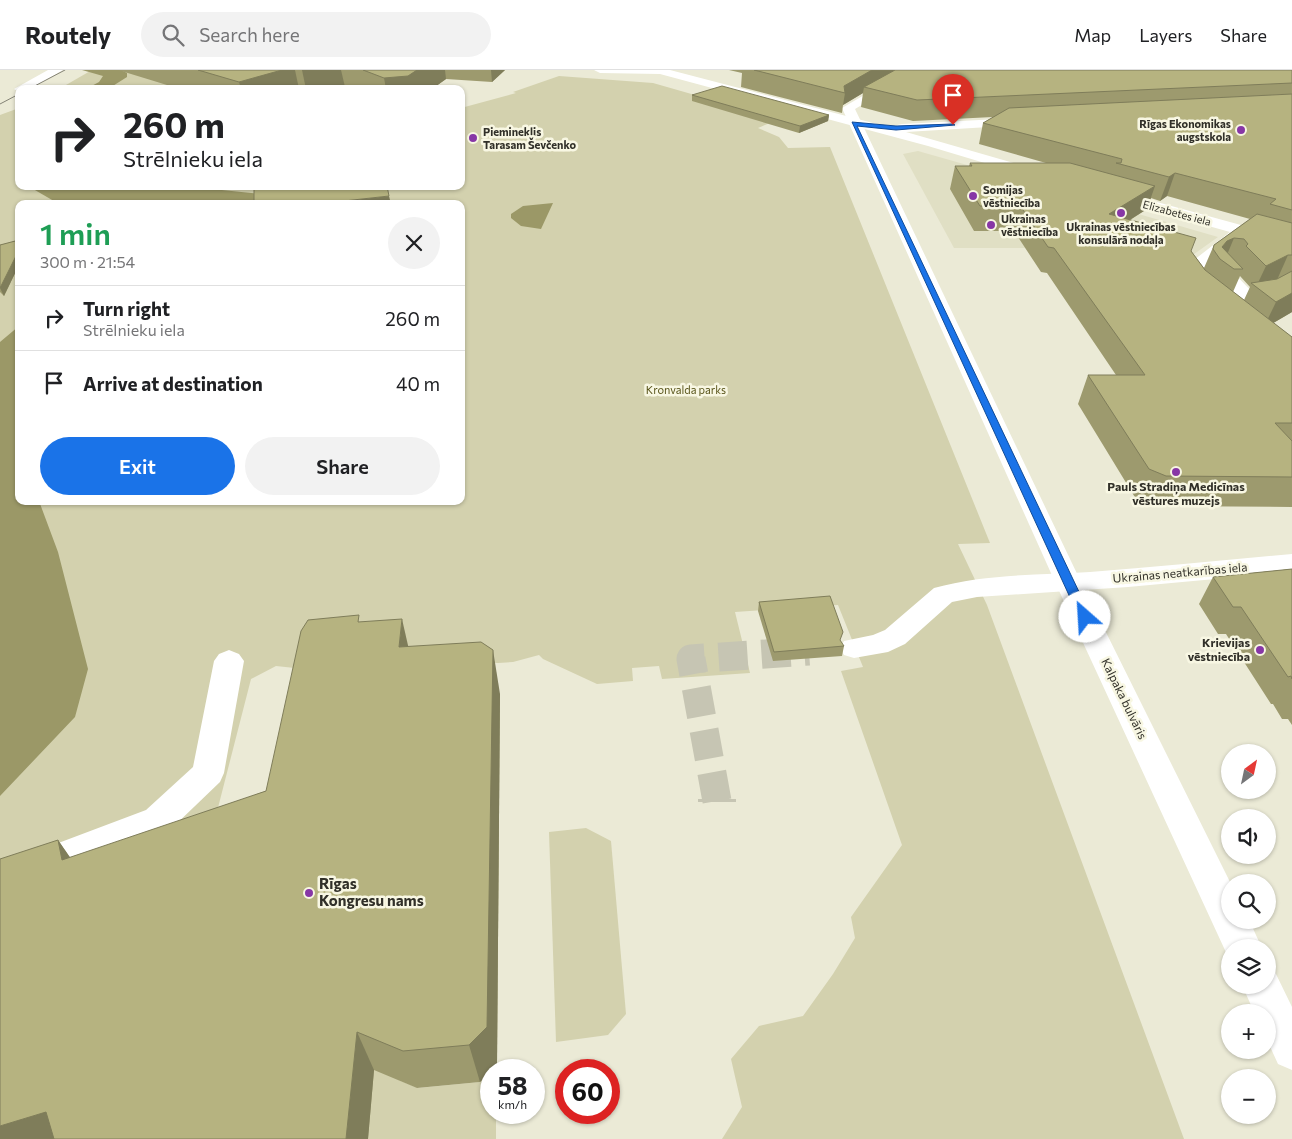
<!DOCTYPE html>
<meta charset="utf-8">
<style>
:root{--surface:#fff;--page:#f2f2f2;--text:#202124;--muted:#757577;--line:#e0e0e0;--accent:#1a73e8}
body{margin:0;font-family:Commissioner,sans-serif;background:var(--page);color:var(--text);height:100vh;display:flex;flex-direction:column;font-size:19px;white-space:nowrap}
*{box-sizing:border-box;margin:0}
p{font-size:16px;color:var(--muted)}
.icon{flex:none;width:28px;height:28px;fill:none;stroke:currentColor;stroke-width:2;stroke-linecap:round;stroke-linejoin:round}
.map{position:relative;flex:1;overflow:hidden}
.details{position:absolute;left:15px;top:130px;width:450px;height:305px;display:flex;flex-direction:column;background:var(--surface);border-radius:10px;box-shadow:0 1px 4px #0004}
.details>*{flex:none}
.hud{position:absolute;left:15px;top:15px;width:450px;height:105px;border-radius:10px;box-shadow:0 1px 4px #0004;background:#fff;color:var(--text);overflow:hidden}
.needle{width:32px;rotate:33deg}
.tools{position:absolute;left:1221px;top:674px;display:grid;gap:10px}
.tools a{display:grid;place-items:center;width:55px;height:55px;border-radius:50%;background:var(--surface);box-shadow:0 1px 4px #0004;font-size:25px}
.speed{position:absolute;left:480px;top:989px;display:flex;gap:10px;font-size:25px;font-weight:700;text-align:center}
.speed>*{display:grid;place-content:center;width:65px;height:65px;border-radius:50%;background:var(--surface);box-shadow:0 1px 4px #0004;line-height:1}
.speed small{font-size:12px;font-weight:400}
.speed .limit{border:8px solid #d22;background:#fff;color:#111}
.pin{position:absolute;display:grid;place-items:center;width:42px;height:42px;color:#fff;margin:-51px -21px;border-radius:50% 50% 50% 0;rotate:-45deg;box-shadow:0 0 5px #0007}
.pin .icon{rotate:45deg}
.me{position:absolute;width:55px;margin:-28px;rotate:334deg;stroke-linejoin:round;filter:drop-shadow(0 0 4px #0008)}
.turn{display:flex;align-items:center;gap:18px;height:105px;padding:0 25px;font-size:22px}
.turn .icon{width:65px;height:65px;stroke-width:2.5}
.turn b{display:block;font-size:35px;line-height:42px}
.round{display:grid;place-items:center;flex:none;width:52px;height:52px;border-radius:26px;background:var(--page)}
.summary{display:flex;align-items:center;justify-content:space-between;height:85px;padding:0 25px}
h1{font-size:30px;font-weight:600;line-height:38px;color:#1e9e55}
.cta{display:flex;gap:10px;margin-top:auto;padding:10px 25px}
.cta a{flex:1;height:58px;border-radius:30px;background:var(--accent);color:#fff;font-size:20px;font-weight:600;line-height:58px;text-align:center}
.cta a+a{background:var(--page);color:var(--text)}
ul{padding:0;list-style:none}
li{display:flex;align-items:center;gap:15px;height:65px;padding:0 25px;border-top:1px solid var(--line)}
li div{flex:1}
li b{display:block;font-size:19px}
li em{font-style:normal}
header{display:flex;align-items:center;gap:30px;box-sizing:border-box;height:70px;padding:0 25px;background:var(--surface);border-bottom:1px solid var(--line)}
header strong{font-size:24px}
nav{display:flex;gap:28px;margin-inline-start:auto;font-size:18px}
.search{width:350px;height:45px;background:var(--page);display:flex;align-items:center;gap:12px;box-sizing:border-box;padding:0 18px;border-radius:28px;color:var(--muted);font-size:19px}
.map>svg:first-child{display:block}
.built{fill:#e0dfc4}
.green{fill:#d3d1ae;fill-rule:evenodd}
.water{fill:#9b9867}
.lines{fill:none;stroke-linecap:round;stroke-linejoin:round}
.minor-tunnel-far1{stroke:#c6c5b3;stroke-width:29;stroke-dasharray:29 14;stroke-linecap:butt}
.minor-tunnel{stroke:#c6c5b3;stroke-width:38;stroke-dasharray:38 19;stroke-linecap:butt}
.minor{fill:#fff;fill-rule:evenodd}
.major{fill:#fff;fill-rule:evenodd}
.tram{stroke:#848376;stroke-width:1}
.wall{fill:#9d9a6e;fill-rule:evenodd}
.shaded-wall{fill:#7f7d5a}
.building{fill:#b6b380;stroke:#7f7d5a}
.route{fill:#1a73e8;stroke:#114b97}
.poi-dot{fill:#8737a6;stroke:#f8f7e3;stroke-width:2}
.labels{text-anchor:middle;stroke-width:5;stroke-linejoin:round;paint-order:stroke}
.far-poi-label{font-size:11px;font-weight:bold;fill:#313029;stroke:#f8f7e3;text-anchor:start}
.far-street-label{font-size:11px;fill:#313029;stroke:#f8f7e3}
.far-park-label{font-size:11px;fill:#58541a;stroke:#f8f7e3}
.poi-label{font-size:12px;font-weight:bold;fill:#313029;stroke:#f8f7e3}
.street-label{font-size:12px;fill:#313029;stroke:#f8f7e3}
.near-poi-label{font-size:15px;font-weight:bold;fill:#313029;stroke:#f8f7e3;text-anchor:start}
</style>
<header>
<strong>Routely</strong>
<div class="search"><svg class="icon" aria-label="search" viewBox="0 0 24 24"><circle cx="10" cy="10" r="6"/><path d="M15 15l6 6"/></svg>Search here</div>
<nav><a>Map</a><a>Layers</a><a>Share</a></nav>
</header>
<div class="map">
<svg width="1292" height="1069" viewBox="0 0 1292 1069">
<rect width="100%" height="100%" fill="#ebead6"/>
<polygon class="built" points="918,81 1135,143 1218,167 1183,192 1030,178 954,178 903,84"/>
<g class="green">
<polygon points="92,0 218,0 218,19 59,19"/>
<path d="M559 6 653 13 779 49 758 58 779 67 788 78 830 77 990 473 958 474 987 535 1184 1069H722L742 1037 731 989 759 956 803 946 833 904 855 868 851 847 902 775 841 601 863 597 838 535 735 542 750 603 662 609 659 596 632 598 633 611 597 614 543 589 539 585 513 592 498 593 371 589 304 599 276 596 251 609 211 765 0 842V45L19 38V116H461V38L516 23 513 22ZM19 134H461V431H19Z"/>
<polygon points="586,758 611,771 626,944 608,965 556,972 549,762"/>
<polygon points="374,995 401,1011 418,1018 480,1012 491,1000 491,1042 496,1043 496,1069 368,1069"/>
</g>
<g class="water">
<polygon points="82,0 121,0 127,3 127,7 108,19 86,19 99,12 103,6"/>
<polygon points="28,116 183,116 260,124 260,134 59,134"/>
<polygon points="553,133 541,159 521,156 511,148 511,144 523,136"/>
<polygon points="19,256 19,431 39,431 58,482 88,599 75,647 0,726 0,272"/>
</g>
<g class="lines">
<polyline class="minor-tunnel-far1" points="717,731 691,589 809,581"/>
<polyline class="minor-tunnel" points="717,729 717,732"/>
<g class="minor">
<polygon points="48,0 63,0 30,19 19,19 19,22 14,19"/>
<polygon points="594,0 670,0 896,59 897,55 902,54 1019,48 1026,52 1024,55 906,62 1038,100 1040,103 1038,106 1028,106 928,76 660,4 600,3"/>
<polygon points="1113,120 1292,169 1292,179 1245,166 1202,199 1201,205 1213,222 1210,226 1204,227 1198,226 1183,205 1185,197 1230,162 1108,128 1105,125 1108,122"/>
<polygon points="1226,194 1232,195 1235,199 1233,202 1258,228 1260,232 1258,236 1222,239 1215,237 1213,233 1215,229 1236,227 1214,202 1220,195"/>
<path d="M1292 484V502L1128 517 977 527 952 532 905 574 888 582 854 588 844 585 840 578 844 571 873 565 885 560 934 518C984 504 1039 505 1090 502 1157 497 1225 490 1292 484Z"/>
<polygon points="229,580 239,584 244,591 224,703 220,712 170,760 30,815 0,829 0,795 146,740 193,697 214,591 219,584"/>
</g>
<g class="major">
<polygon points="907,0 921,0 855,39 1081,512 1230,812 1230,850 1249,850 1262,878 1230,878 1230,891 1055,512 842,38"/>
<polygon points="1268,899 1275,902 1292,937 1292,1000 1278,994 1268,972 1268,942 1254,942 1242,915 1268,915"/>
</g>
<g class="tram">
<polyline points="29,19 65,0"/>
<polyline points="0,34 19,24"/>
</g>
</g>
<g class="wall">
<polygon points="118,0 505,0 492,12 446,9 432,19 348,19 345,17 338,19 180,19"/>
<path d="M729 0H1292V242L1273 253 1292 267V437L1153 436 1136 429 1078 334 1088 305H1116L1047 203 1041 202 1014 161H974L950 119 955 96H969L970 93H1046L979 74 983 53 993 47 913 51 861 37 863 23 843 35 842 43 741 17 742 3ZM1167 126 1250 149 1214 175 1204 198 1191 181 1130 150 1147 139 1151 128 1160 131ZM1240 206 1250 217 1244 230 1233 222Z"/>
<polygon points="692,25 829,45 828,51 799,63 692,31"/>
<polygon points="19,170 19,195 4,226 0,222 0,175"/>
<polygon points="1292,499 1292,655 1288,649 1282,649 1273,634 1271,634 1226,564 1218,564 1199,534 1213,507"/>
<polygon points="759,532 844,576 842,586 773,591 758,541"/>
<polygon points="360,552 500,624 497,995 480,1012 417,1018 374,1000 368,1069 0,1069 58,770 70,788 266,721"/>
</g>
<g class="shaded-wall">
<polygon points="282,0 295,0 299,19 241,19 239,12"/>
<polygon points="302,0 341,0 345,17 338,19 306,19"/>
<polygon points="417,0 445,0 446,9 432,19 386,19 384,8"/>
<polygon points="491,0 505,0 492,12"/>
<polygon points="872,0 903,0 864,17 863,23 843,35 845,23 844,16"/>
<polygon points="829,45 828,51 799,63 800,56"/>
<polygon points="1175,103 1167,126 1160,131 1169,107"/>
<polygon points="1155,116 1147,139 1101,168 1109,144"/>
<polygon points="389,126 391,134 317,134"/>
<polygon points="1234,168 1224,192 1222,177 1227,171"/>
<polygon points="19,180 19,195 4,226 0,218"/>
<polygon points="1288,185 1277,210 1256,217 1266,196"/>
<polygon points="1292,223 1292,242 1263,259 1276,232"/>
<polygon points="402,549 412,593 399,577"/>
<polygon points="493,580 500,624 497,995 480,1012 469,975"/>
<polygon points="58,770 88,813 62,790"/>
<polygon points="357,962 374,1000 368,1069 346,1069"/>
<polygon points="46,1042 76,1069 0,1069 0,1056"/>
</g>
<g class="building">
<polygon points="198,0 282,0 239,12"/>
<polygon points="363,0 417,0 408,6 384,8"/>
<polygon points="754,0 872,0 844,16 845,23"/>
<polygon points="895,0 1292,0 1292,13 917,30 864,17"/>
<polygon points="722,16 829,45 800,56 692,25"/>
<polygon points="1292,24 1292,140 1270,134 1276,129 1175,103 1169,107 1116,93 1121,93 1122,89 983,53 1009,38"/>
<polygon points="970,93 1070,93 1155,116 1109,144 1196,168 1191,181 1205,200 1292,267 1292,353 1275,353 1292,371 1292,407 1166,406 1149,399 1088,305 1145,305 1054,178 1048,177 1021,137 980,136 955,96 972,96"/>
<polygon points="254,116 387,116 389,126 317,134 254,134"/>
<polygon points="1257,144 1292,153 1292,185 1288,185 1266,196 1246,176 1248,174 1244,169 1234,168 1227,171 1222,177 1243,199 1234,199 1220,189 1213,179 1214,175"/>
<polygon points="19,170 19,180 0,218 0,175"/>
<polygon points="1292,201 1292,223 1276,232 1251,213 1277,209"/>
<polygon points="1292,499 1292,609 1291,606 1288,607 1241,537 1233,537 1213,507"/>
<polygon points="830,526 843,562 840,570 844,576 774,582 759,532"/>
<polygon points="359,545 358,552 402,549 399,577 481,572 493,580 487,957 469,975 403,981 357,962 346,1069 54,1069 46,1042 0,1056 0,789 58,770 62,790 266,721 301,561 308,550"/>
</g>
<polygon class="route" points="852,52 896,56 953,54 955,55 896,60 857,56 1091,547 1089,550 1081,550 1079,547"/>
<g class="poi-dot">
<circle cx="1241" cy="60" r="5"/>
<circle cx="473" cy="68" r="5"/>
<circle cx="973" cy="126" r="5"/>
<circle cx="1121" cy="143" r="5"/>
<circle cx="991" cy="155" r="5"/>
<circle cx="1176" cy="402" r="5"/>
<circle cx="1260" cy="580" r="5"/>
<circle cx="309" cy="823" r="5"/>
</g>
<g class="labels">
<g class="far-poi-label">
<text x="1231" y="58" text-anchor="end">Rīgas Ekonomikas<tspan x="1231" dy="13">augstskola</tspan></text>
<text x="483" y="66">Piemineklis<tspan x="483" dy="13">Tarasam Ševčenko</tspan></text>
<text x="983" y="124">Somijas<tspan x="983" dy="13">vēstniecība</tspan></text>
<text x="1001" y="153">Ukrainas<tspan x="1001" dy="13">vēstniecība</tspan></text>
<text x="1121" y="161" text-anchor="middle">Ukrainas vēstniecības<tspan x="1121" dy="13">konsulārā nodaļa</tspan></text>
</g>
<g class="far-street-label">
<text transform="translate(1177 143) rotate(15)" y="4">Elizabetes iela</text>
</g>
<g class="far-park-label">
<text x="686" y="324">Kronvalda parks</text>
</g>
<g class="poi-label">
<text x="1176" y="421">Pauls Stradiņa Medicīnas<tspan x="1176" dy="14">vēstures muzejs</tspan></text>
<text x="1250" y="577" text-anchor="end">Krievijas<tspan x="1250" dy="14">vēstniecība</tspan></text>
</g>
<g class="street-label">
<text transform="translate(1180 503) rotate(-5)" y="4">Ukrainas neatkarības iela</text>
<text transform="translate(1124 629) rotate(64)" y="4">Kalpaka bulvāris</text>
</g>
<g class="near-poi-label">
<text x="319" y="819">Rīgas<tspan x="319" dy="17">Kongresu nams</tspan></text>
</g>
</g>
</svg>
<div class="tools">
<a><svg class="needle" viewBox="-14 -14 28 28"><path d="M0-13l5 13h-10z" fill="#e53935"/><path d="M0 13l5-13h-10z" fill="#757577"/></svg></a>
<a><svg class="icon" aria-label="sound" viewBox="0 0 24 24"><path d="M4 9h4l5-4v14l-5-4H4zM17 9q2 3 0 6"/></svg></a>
<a><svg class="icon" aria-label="search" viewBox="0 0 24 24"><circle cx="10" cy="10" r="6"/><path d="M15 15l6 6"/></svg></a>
<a><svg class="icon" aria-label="layers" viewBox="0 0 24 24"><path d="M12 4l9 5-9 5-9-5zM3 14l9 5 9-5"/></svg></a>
<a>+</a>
<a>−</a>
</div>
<div class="speed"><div>58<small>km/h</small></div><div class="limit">60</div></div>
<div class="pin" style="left:953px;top:55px;background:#d93025"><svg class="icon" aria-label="arrive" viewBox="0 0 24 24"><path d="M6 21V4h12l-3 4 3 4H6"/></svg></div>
<svg class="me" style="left:1085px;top:547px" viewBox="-20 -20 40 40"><circle r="19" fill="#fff"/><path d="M0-13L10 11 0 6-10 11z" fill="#1a73e8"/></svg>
<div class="hud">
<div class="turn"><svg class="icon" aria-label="right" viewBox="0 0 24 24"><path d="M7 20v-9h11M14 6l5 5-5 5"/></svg><div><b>260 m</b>Strēlnieku iela</div></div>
</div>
<section class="details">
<div class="summary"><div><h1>1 min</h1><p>300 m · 21:54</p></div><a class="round"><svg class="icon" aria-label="close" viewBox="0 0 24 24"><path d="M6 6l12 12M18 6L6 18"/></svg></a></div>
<ul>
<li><svg class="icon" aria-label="right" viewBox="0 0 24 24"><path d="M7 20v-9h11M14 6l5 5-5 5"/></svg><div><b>Turn right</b><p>Strēlnieku iela</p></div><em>260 m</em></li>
<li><svg class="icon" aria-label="arrive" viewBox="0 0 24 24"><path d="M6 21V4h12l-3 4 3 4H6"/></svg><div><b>Arrive at destination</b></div><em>40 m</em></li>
</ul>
<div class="cta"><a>Exit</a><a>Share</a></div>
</section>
</div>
